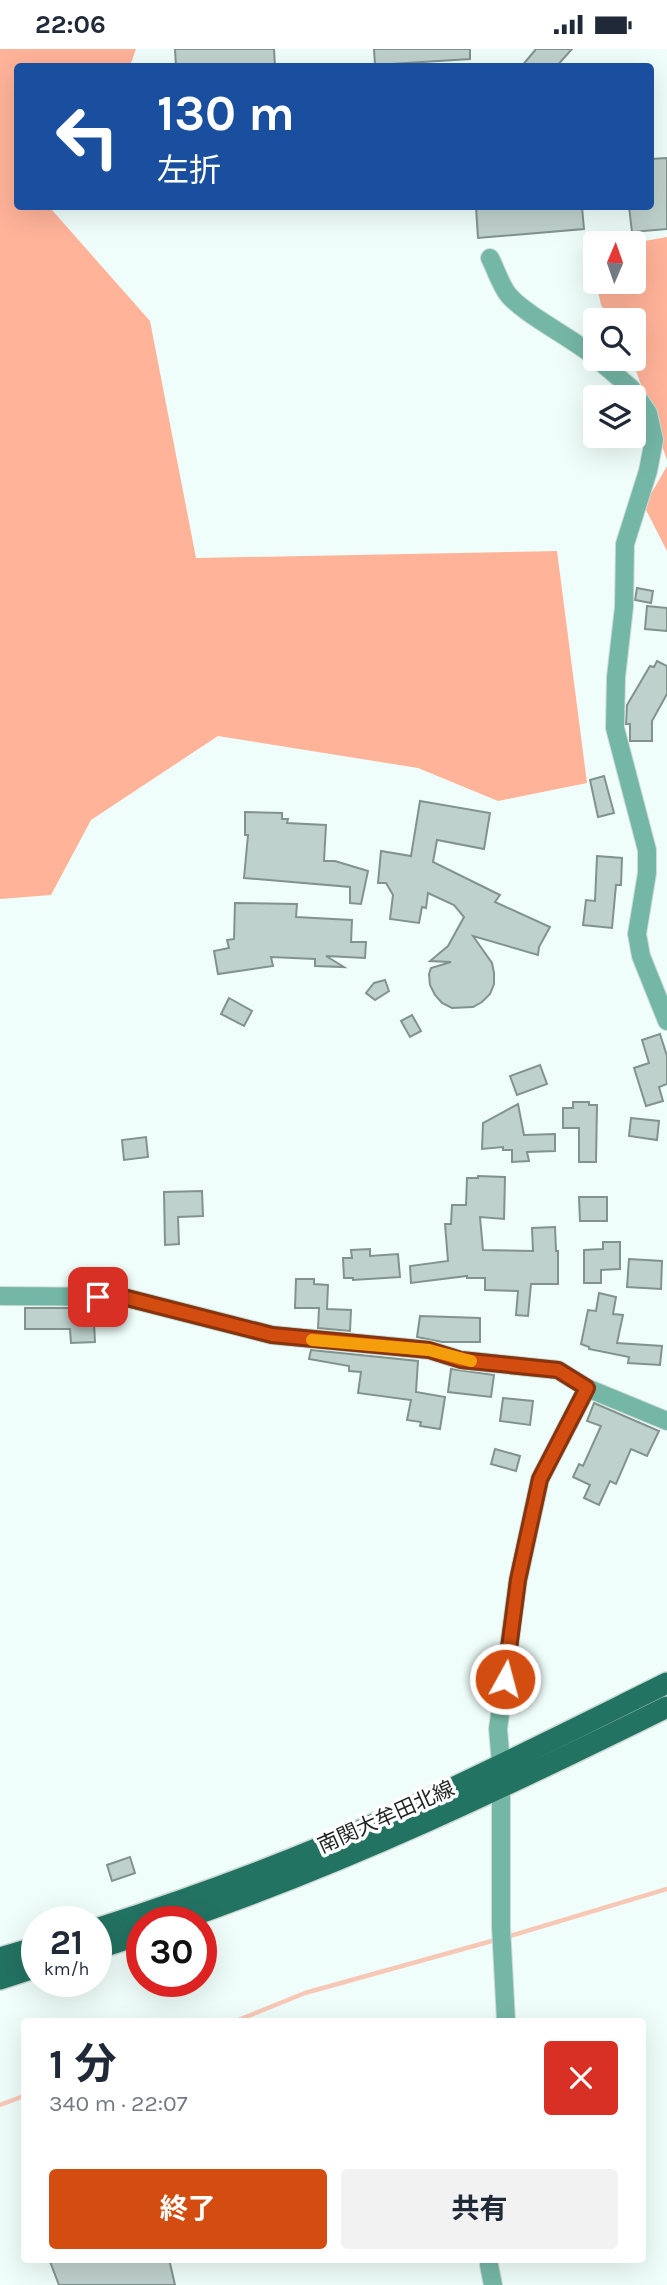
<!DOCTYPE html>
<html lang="ja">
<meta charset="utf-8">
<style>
:root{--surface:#fff;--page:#f2f2f3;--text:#1f2937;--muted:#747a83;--accent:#d34d11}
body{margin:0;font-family:Karla,"Noto Sans JP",sans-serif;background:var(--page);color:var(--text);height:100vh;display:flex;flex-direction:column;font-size:26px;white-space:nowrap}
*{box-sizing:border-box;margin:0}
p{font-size:23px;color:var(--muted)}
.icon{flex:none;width:38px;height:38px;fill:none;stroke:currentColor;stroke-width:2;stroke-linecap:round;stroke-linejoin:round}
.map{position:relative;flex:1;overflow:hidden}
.details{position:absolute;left:21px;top:1969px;width:625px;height:245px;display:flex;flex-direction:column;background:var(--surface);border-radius:7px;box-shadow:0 7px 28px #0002}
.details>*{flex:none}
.banner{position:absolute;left:14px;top:14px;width:640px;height:147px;border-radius:7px;box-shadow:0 7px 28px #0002;background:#1a4fa0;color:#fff;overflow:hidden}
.needle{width:46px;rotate:2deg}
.controls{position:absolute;left:583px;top:182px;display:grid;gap:14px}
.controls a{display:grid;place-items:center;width:63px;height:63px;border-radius:7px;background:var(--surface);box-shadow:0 7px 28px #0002;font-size:35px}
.speed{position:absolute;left:21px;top:1857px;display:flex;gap:14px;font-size:35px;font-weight:700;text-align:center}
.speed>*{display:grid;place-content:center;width:91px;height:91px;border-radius:50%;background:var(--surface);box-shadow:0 7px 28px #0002;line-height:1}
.speed small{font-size:18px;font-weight:400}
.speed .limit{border:10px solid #d22;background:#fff;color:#111}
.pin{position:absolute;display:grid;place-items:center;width:60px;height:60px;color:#fff;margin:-30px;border-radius:14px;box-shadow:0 4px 10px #0006}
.me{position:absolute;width:77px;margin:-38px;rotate:7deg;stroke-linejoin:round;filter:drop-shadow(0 0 5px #0008)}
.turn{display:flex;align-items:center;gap:24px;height:147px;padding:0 28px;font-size:32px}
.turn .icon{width:91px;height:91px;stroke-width:2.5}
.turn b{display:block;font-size:49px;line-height:60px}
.round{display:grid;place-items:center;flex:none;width:74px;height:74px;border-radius:7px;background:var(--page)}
.overview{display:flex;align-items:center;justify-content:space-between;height:119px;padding:0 28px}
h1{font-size:42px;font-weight:700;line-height:52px}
.cta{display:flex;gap:14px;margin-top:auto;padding:14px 28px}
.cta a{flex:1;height:80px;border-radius:7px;background:var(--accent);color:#fff;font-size:28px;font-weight:700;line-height:80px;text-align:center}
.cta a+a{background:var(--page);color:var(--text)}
.status{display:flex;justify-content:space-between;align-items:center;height:49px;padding:0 35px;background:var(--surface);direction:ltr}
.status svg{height:19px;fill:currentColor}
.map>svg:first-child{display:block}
.green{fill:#ffb399}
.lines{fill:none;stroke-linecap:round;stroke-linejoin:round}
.stream{stroke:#f8c8b7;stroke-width:4.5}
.building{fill:#bfd1cc;stroke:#82938e;stroke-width:2}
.minor-casing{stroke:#cddbd7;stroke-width:20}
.major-casing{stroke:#cddbd7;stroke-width:24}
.minor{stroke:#75b7a6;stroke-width:18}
.major{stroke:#237362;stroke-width:21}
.route-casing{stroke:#89320b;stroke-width:18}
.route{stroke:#d34d11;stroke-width:12}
.slow{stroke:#f59e0b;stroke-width:12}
.labels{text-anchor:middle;stroke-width:7;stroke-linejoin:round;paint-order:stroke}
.street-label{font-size:21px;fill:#1d2422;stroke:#fff}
</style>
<div class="status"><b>22:06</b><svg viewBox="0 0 49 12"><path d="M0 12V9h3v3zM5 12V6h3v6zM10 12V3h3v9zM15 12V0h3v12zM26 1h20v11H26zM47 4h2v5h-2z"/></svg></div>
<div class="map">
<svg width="667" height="2236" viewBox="0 0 667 2236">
<rect width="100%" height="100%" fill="#effefa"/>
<g class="green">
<polygon points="0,0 136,0 130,17 18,18 18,158 54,158 52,161 150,272 196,509 557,502 587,734 498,752 418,719 218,687 91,771 51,846 0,850"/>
<polygon points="667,188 667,411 632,310 634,271 610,271 601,256 596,233 634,233 633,194"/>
<polygon points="667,417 667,502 644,457"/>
</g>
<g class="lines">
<g class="stream">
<polyline points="507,1888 667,1840"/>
<polyline points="236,1972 305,1944 499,1890"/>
<polyline points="0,2056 24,2047"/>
</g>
</g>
<g class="building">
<polygon points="175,0 274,0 275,18 176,18"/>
<polygon points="374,0 470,0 470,10 375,16"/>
<polygon points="536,0 572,0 556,18 521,18"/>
<polygon points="667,109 667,180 632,183 629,158 651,158 651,110"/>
<polygon points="476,158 582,158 584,180 478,189"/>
<polygon points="637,539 653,542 651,554 635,551"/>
<polygon points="647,557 667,559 667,582 645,580"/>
<polygon points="657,612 667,617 667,645 652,672 652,692 630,692 630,675 626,675 627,656 650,617 654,618"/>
<polygon points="604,727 614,764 598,768 590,731"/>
<polygon points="420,752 490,764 484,800 437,791 433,813 500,846 495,853 550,878 539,898 538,906 473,887 492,914 494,924 494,935 490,945 482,953 473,958 452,959 442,954 435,946 430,936 429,925 431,919 451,913 430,912 448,897 464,868 454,856 428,844 426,859 422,858 419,874 390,870 393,846 386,834 378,834 381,802 411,807"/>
<polygon points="245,763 282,764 282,770 288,770 287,774 326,776 324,812 335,812 368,822 361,855 350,854 350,838 244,829 248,786 245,786"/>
<polygon points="597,807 622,809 621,836 616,836 612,879 583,876 586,851 595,852"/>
<polygon points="235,854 297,855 296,868 352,871 351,893 366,893 365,909 326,907 344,918 315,917 315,910 271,908 273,917 218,925 214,902 229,899 227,891 234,890"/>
<polygon points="385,931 389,942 375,951 366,944 374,934"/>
<polygon points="229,949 252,962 244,977 221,965"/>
<polygon points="412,966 421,982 410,988 401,972"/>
<polygon points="660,985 667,1007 667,1035 659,1038 663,1052 646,1057 634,1019 649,1014 642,991"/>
<polygon points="540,1016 547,1035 517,1046 510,1027"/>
<polygon points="573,1053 589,1053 589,1056 597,1056 596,1113 579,1113 579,1079 563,1079 563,1059 573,1059"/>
<polygon points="518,1055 524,1086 555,1085 555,1102 527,1103 529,1112 512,1113 512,1101 503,1101 503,1098 482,1100 483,1074"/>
<polygon points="631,1069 659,1072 657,1091 629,1087"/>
<polygon points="146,1088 148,1108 124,1111 122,1091"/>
<polygon points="478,1127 505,1128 504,1170 480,1168 483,1201 533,1202 532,1179 555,1178 556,1202 558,1202 558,1235 531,1235 528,1267 516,1266 518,1242 485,1241 485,1229 467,1229 467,1227 411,1234 410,1217 448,1212 445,1175 451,1175 452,1156 466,1156 467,1129 478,1129"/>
<polygon points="202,1142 203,1167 178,1168 179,1195 165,1196 164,1143"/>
<polygon points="579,1148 607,1148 607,1172 580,1172"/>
<polygon points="603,1193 620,1193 620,1220 601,1221 601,1234 584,1234 584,1201 603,1200"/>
<polygon points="370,1200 370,1207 398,1205 400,1228 353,1231 353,1229 344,1229 343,1209 352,1209 351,1201"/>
<polygon points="629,1210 662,1212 661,1240 627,1238"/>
<polygon points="296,1230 314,1230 314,1235 328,1236 327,1260 351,1261 350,1282 318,1279 319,1259 295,1259"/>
<polygon points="599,1244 616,1248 613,1265 623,1266 617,1294 662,1297 660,1316 628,1314 629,1308 589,1300 589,1298 581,1295 588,1261 596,1262"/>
<polygon points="25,1259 89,1259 89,1274 94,1274 95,1293 71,1294 70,1280 25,1280"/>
<polygon points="420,1267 480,1269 480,1293 442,1293 417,1288"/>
<polygon points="311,1301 418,1312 416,1343 445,1348 440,1380 420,1377 421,1373 407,1371 411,1351 358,1344 361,1323 349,1322 349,1317 309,1310"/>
<polygon points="451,1320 494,1326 491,1348 448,1343"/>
<polygon points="503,1349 533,1352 530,1376 500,1372"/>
<polygon points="594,1354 659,1382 647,1407 631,1400 616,1435 610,1432 599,1456 584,1449 590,1436 573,1428 579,1415 583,1417 601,1377 587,1372"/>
<polygon points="495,1400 520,1407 516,1422 491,1415"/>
<polygon points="130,1808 135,1824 112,1832 107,1816"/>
<polygon points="49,2210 169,2210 175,2236 59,2236"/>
</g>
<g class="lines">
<defs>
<g id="minor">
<path d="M490 209C496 221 500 234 507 244 520 263 574 290 595 308"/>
<polyline points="597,310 631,339 648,364 654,391 648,422 625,495 624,558 616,628 615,679 647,801 647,824 637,885 641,907 667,972"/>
<polyline points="0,1247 123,1248 272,1286 429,1301 461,1311 558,1321 587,1339 667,1372"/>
<polyline points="506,1972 501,1878 501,1715 498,1680 518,1531 540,1430 587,1339"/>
<polyline points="489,2210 489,2216 493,2236"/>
</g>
<g id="major">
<path d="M177 1872C348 1813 505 1738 667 1658"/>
<path d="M96 1880C199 1847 301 1809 399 1764 489 1723 578 1678 667 1634"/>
<polyline points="96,1900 142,1885"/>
<polyline points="0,1909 37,1898"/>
<polyline points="0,1930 37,1918"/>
</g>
</defs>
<use href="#minor" class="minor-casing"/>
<use href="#major" class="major-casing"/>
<use href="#minor" class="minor"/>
<use href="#major" class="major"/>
</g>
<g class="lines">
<defs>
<polyline id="route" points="98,1248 123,1248 272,1286 429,1301 461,1311 558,1321 587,1339 540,1430 518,1531 505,1630"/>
</defs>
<use href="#route" class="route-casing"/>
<use href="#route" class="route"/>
<polyline class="slow" points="312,1291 429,1301 471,1312"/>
</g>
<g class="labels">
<g class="street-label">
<text transform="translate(386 1768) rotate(-24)" y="7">南関大牟田北線</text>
</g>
</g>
</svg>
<div class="controls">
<a><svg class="needle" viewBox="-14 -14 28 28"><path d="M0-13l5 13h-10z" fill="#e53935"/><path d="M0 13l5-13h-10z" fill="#747a83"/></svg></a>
<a><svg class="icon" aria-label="search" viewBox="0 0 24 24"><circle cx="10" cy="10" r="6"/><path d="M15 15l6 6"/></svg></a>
<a><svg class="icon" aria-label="layers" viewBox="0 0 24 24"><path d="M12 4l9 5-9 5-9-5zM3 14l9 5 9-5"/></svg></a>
</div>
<div class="speed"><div>21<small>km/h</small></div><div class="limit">30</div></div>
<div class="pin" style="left:98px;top:1248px;background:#d93025"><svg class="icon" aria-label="arrive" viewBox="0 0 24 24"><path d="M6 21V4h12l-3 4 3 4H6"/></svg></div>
<svg class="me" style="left:505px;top:1630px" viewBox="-20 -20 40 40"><circle r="17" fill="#d34d11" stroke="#fff" stroke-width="3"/><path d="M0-11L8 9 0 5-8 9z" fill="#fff"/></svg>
<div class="banner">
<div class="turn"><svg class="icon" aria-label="left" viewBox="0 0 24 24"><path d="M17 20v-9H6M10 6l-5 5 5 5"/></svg><div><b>130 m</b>左折</div></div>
</div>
<section class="details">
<div class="overview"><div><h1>1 分</h1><p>340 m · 22:07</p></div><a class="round" style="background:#d93025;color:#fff"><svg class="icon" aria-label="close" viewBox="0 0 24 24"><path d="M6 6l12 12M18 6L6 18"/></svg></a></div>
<div class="cta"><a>終了</a><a>共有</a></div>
</section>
</div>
